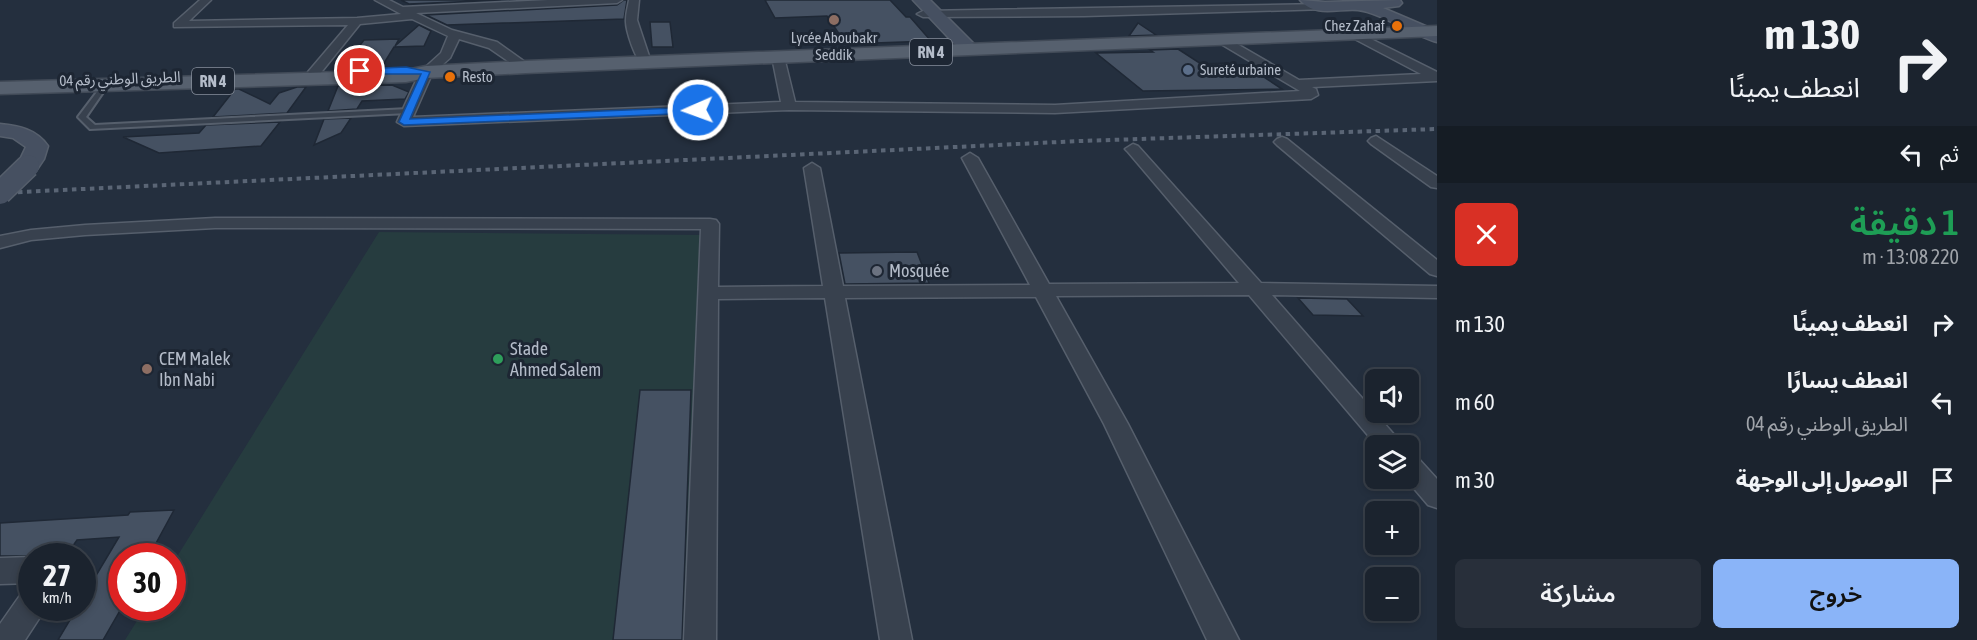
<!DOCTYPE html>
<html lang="ar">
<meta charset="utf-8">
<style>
:root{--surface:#1b232e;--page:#282f3a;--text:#f1f3f6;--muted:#a0a4aa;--line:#39404a;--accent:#8ab4f8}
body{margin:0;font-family:"Asap Condensed","Noto Sans Arabic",sans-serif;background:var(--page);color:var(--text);direction:rtl;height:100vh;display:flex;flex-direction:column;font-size:22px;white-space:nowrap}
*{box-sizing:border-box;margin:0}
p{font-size:20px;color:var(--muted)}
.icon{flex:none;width:33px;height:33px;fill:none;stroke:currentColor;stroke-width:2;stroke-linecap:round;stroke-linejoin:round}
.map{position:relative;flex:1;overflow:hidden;direction:ltr}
.details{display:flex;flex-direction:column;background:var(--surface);width:540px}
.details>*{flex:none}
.hud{background:#1b232e;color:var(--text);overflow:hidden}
.controls{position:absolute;left:1365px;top:369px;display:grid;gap:12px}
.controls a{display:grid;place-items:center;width:54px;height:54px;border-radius:9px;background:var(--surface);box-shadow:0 3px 9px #0003,0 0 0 2px var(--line);font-size:30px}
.speed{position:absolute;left:18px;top:543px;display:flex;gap:12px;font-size:30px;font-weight:700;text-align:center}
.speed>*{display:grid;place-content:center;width:78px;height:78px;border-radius:50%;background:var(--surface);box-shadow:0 3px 9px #0003,0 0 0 2px var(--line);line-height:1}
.speed small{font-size:15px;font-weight:400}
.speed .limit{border:9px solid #d22;background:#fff;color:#111}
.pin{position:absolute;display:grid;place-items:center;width:51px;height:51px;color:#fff;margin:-26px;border:3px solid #fff;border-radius:50%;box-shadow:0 2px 6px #0007}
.me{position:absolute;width:66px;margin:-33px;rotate:268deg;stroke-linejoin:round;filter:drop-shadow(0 0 4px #0008)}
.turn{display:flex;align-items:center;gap:21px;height:126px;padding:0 18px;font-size:27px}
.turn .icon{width:78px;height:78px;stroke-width:2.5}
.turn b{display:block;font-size:42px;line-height:51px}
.then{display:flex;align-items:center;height:57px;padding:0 18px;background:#0003;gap:12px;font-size:22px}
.round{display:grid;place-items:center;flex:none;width:63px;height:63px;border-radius:9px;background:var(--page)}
.summary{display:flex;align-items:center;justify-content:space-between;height:102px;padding:0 18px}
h1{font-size:36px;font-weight:600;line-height:45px;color:#1e9e55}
.button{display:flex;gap:12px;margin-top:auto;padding:12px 18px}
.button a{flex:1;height:69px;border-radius:9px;background:var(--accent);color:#111;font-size:24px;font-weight:600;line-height:69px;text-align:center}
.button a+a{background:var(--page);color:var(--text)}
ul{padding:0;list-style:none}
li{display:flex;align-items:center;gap:18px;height:78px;padding:0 18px}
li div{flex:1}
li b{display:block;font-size:22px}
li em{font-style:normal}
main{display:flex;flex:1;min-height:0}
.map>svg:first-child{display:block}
.green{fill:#263c3f}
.building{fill:#455162;stroke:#1f2835;stroke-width:1.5}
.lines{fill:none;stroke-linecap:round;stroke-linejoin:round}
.lane-casing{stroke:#565f6c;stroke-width:4}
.street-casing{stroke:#565f6c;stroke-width:3}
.secondary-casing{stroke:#565f6c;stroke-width:3}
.primary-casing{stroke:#414a57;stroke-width:3}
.lane{fill:#38414e;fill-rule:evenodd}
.street{fill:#38414e;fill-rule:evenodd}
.secondary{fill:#465061;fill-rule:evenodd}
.primary{fill:#56606e;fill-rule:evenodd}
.rail{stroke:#5a6575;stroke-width:4;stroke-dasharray:4.5 4.5;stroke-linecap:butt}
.secondary-bridge-casing{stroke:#565f6c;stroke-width:25;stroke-linecap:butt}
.secondary-bridge{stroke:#465061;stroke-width:22}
.route{fill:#1a73e8;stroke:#114b97;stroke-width:1.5}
.education-dot{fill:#8d6e63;stroke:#1d2633;stroke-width:2}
.food-dot{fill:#e8710a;stroke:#1d2633;stroke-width:2}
.service-dot{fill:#5c6f8a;stroke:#1d2633;stroke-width:2}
.worship-dot{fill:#6b7280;stroke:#1d2633;stroke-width:2}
.leisure-dot{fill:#2e9e5b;stroke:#1d2633;stroke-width:2}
.labels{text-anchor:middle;stroke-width:6;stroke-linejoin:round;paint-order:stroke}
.far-poi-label{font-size:15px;fill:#b4bcc9;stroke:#1d2633;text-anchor:start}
.far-street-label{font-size:15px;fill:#b4bcc9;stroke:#1d2633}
.shield{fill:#1d2633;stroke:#878f9c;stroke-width:1.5}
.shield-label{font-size:16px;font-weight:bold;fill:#b4bcc9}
.poi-label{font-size:18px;fill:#b4bcc9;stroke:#1d2633;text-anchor:start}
</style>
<main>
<section class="details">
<div class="hud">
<div class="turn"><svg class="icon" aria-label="right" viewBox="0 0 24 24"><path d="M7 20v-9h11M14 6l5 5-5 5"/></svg><div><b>130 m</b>انعطف يمينًا</div></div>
<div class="then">ثم<svg class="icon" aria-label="left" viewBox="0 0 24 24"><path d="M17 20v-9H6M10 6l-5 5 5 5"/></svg></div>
</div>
<div class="summary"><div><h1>1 دقيقة</h1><p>220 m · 13:08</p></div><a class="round" style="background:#d93025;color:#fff"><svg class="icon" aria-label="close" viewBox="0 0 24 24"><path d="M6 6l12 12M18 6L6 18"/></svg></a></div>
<ul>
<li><svg class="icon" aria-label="right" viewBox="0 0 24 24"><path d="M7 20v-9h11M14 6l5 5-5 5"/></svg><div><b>انعطف يمينًا</b></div><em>130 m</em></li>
<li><svg class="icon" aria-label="left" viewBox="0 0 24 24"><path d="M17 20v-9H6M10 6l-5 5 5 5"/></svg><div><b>انعطف يسارًا</b><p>الطريق الوطني رقم 04</p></div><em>60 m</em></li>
<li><svg class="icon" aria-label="arrive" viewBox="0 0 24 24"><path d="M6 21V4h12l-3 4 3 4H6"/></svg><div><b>الوصول إلى الوجهة</b></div><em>30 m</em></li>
</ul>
<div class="button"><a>خروج</a><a>مشاركة</a></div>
</section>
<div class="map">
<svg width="1437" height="640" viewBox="0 0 1437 640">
<rect width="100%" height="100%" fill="#242f3e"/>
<polygon class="green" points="379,232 701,235 688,640 125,640 145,608 172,608 173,563"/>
<g class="building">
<polygon points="401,0 501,0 409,4"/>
<polygon points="624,0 627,0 624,19 447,25 426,15 617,5"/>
<polygon points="765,0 890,0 906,17 910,17 931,41 846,44 827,16 775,18"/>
<polygon points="650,22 670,22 673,47 652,47"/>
<polygon points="1138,23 1156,35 1129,36"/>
<polygon points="419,25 431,31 424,46 394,47 381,68 341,70 364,40 399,39 395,46"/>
<polygon points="1178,49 1201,64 1228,63 1236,68 1250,68 1282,89 1143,91 1096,53 1153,52 1150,50"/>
<polygon points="392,85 409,92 405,99 362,101 357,109 328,111 338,86"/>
<polygon points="297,87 306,87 287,113 213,117 235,89 239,89 270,104 279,93"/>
<polygon points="351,118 341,133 314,145 324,119"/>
<polygon points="280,122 261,146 159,153 123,137 199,133 206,125"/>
<polygon points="917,252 929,283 845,284 839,253"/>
<polygon points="1298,298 1347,299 1363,316 1313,315"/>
<polygon points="640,390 691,390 682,640 613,640"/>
<polygon points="174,510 149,556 122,556 122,607 103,640 58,640 77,608 82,608 82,599 119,537 77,540 66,556 0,556 0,523 128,515 130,512"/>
</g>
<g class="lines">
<defs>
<polygon id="lane" points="105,83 108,85 86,117 95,125 408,109 412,111 408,113 90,129 78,117 103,84"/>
<g id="street">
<polygon points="200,0 211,0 189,21 357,18 401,14 375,0 389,0 403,7 548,0 622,0 617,3 416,13 452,30 497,42 532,67 526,71 521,70 489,48 459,39 450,58 432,74 413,117 781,102 772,57 778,53 784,57 795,102 1055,105 1300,91 1221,44 1221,38 1225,37 1299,80 1421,74 1351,37 1351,33 1355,31 1437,72 1437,81 1312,87 1316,89 1318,95 1311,99 1055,113 789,110 404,126 397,122 420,72 441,53 448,36 412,19 360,24 319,75 314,76 308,72 348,25 174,27 174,23"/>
<path d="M629 0H639L637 20 651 62 649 65 645 66C636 63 625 29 626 19 626 13 628 6 629 0Z"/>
<polygon points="1323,4 1328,7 1327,9 1084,16 923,17 917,14 923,11"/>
<polygon points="1376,136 1437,176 1437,188 1431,187 1371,144 1368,141 1371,138"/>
<polygon points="1282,137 1287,139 1437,260 1437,276 1430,274 1277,145 1274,142 1277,139"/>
<polygon points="1133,144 1138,146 1261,283 1437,286 1437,298 1272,295 1404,446 1377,446 1249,295 1056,296 1128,424 1239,640 1207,640 1104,424 1036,297 845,298 912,640 880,640 825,298 718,299 716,640 684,640 701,229 215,228 85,235 31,240 0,248 0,236 31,230 85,225 215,218 710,219 716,220 719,224 718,287 823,286 804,168 812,163 820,168 843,286 1030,285 962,158 970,153 978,158 1049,284 1239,283 1128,152 1125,149"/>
<polygon points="1408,454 1417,457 1437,479 1437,508 1428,505 1405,478 1408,478"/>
<polygon points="32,557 32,583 0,584 0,558"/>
<polygon points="32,590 32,608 46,608 25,640 0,640 0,624 21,594"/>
</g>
<g id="secondary">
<polygon points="913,0 930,0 976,46 979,50 976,54 964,54"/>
<path d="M1300 0 1325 2 1400 0 1402 3 1399 6 1383 8 1437 31V42C1414 36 1379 12 1358 10 1339 8 1315 18 1300 0Z"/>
<path d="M0 124C19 126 36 129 48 146L44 159 36 171 28 173 20 171 17 166 26 147 13 138 0 136Z"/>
</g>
<polygon id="primary" points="1437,26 1437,36 526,73 426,78 406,82 0,94 0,82 406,70 426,66 526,61"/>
</defs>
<use href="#lane" class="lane-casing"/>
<use href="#street" class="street-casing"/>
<use href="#secondary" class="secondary-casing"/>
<use href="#primary" class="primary-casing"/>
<use href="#lane" class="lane"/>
<use href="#street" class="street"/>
<use href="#secondary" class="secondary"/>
<use href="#primary" class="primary"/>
<polyline class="rail" points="0,193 1080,141 1437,129"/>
<defs>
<polyline id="secondary-bridge" points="0,193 28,166"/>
</defs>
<use href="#secondary-bridge" class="secondary-bridge-casing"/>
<use href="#secondary-bridge" class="secondary-bridge"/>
</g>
<polygon class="route" points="406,67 430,72 410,119 698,107 703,110 698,113 404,125 399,122 421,74 360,74 356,71 360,69"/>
<g class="education-dot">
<circle cx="834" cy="20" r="6"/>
<circle cx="147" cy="369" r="6"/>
</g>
<g class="food-dot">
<circle cx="1397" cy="26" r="6"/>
<circle cx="450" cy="77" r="6"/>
</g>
<circle class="service-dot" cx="1188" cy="70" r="6"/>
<circle class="worship-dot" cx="877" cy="271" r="6"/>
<circle class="leisure-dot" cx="498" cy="359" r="6"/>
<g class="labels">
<g class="far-poi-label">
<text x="1385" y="31" text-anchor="end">Chez Zahaf</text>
<text x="834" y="43" text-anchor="middle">Lycée Aboubakr<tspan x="834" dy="17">Seddik</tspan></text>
<text x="1200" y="75">Sureté urbaine</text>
<text x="462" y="82">Resto</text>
</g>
<g class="far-street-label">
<text transform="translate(120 79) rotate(-2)" y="5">الطريق الوطني رقم 04</text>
</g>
<g class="shield">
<rect x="910" y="39" width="42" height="26" rx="4.5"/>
<rect x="192" y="68" width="42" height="26" rx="4.5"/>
</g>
<g class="shield-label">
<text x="931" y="58">RN 4</text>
<text x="213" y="87">RN 4</text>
</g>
<g class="poi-label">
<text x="889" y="277">Mosquée</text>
<text x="510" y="355">Stade<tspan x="510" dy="21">Ahmed Salem</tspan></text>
<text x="159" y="365">CEM Malek<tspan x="159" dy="21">Ibn Nabi</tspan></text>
</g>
</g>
</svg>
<div class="controls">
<a><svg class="icon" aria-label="sound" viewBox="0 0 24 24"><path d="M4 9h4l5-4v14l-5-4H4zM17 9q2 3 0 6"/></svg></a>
<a><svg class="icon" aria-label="layers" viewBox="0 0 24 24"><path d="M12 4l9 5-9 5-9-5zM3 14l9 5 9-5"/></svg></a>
<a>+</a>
<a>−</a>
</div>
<div class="speed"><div>27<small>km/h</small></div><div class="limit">30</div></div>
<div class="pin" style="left:360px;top:71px;background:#d93025"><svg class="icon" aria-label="arrive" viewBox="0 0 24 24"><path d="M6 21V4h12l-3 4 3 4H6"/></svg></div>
<svg class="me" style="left:698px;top:110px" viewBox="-20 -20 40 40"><circle r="17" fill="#1a73e8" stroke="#fff" stroke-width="3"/><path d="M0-11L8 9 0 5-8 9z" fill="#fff"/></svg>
</div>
</main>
